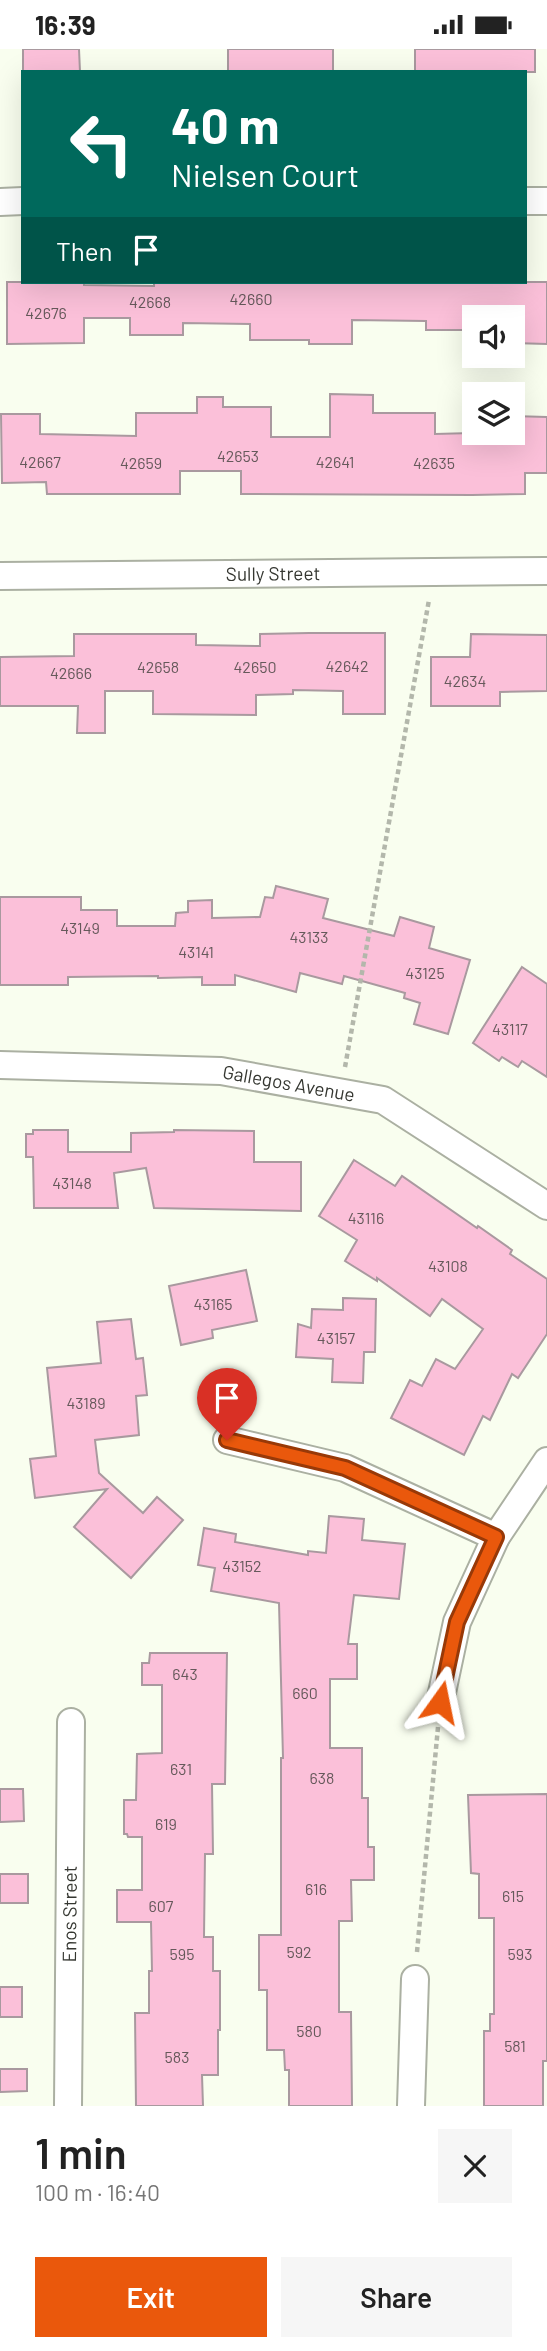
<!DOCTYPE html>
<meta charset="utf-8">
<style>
:root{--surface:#fff;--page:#f6f6f6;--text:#222;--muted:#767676;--accent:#ea580c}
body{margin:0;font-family:Barlow,sans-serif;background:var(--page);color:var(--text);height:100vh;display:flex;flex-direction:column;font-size:26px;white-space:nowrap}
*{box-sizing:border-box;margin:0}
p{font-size:23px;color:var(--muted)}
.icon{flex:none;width:38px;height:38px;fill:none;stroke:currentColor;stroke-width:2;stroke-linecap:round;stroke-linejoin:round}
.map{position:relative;height:2057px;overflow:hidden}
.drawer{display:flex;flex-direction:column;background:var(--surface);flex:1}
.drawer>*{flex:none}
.banner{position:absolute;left:21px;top:21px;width:506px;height:214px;border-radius:0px;box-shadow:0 7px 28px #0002;background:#00695c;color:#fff;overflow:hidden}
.controls{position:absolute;left:462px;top:256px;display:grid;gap:14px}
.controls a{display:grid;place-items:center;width:63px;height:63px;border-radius:0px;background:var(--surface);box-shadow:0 7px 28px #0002;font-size:35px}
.pin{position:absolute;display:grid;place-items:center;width:60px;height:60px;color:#fff;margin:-72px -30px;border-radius:50% 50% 50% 0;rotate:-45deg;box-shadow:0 0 7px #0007}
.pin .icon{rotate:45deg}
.me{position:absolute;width:77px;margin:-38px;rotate:12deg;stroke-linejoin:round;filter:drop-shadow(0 0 5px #0008)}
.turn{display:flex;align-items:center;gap:24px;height:147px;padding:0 35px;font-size:32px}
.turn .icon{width:91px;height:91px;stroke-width:2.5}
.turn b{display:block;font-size:49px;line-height:60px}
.then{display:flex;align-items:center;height:66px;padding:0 35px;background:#0003;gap:14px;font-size:26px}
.round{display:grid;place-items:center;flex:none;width:74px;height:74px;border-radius:0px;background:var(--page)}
.headline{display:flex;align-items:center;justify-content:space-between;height:119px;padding:0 35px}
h1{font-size:42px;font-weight:600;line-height:52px}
.cta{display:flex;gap:14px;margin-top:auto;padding:14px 35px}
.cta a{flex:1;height:80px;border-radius:0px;background:var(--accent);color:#fff;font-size:28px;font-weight:600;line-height:80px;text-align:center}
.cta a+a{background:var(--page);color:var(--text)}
.status{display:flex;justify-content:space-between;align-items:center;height:49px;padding:0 35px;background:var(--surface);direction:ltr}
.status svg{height:19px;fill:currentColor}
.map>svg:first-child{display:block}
.building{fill:#fbc0d9;stroke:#a9999f;stroke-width:2}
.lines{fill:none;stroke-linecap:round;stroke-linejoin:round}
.minor-casing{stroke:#abb0a2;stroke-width:30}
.path{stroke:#b3b7ab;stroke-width:4.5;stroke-dasharray:5 3.5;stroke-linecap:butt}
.minor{stroke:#fff;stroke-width:26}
.route-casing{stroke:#983908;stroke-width:18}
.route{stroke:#ea580c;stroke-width:12}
.labels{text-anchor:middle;stroke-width:5;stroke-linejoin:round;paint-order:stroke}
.number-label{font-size:16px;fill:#66595b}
.street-label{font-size:19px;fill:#353731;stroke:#fff}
</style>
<div class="status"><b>16:39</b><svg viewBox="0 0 49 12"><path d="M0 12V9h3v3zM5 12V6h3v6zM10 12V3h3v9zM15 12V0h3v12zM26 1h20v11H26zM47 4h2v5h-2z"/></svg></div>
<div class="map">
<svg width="547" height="2057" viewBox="0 0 547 2057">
<rect width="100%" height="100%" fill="#f9feef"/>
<g class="building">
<polygon points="23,0 79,0 80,23 23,23"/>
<rect x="228" y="0" width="105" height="23"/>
<rect x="415" y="0" width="120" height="23"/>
<polygon points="7,233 84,233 84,236 154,237 154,233 547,233 547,295 513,294 513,268 474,268 474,281 426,281 426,272 352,271 352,295 309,295 309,291 250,291 250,275 183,274 183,286 130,286 130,269 84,269 84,294 7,295"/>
<polygon points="330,345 373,346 373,364 435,364 435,385 513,383 513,367 547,368 547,424 525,424 525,445 472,446 241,445 241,422 180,422 180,445 47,445 46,433 2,434 1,365 40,365 40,385 136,387 136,364 197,364 197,348 223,348 223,358 271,358 271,388 330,388"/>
<polygon points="309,584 385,584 385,665 343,665 343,642 293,641 293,645 256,646 256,666 153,665 153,642 105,642 105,684 77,684 78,657 0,657 0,608 74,607 74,585 196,585 196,596 260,597 260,585"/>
<polygon points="471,585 547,586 547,642 500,643 500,657 431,657 431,608 470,608"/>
<polygon points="276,837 328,850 323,869 394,887 400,868 434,878 429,899 470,911 448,985 414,975 420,954 404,949 405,944 344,927 342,935 300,924 296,943 235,926 235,936 202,936 202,928 158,929 158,927 68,928 68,936 0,936 0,848 81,848 81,861 117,861 117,877 175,877 176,864 188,863 188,852 212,851 212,869 260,868 265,848 273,849"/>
<polygon points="522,918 547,935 547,1028 522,1012 518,1018 502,1008 499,1012 473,994"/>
<polygon points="33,1081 68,1081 68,1103 131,1103 131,1084 174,1083 174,1081 254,1082 254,1113 301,1113 301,1162 154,1159 146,1119 114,1124 118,1159 34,1159 33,1108 26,1108 26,1085 33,1085"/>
<polygon points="354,1111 395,1137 402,1127 477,1179 478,1177 512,1201 510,1205 547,1230 547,1285 518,1329 512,1325 490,1371 483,1367 464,1406 391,1369 410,1331 422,1337 436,1310 455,1320 483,1280 442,1250 430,1267 377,1229 377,1232 345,1212 357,1191 319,1167"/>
<polygon points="246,1221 257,1272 212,1281 213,1289 181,1296 169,1237"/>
<polygon points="343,1249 376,1250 375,1303 364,1303 363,1334 332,1333 333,1310 296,1308 298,1275 311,1279 312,1260 343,1261"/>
<polygon points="131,1270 136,1310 143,1309 147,1346 136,1347 139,1386 95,1391 99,1424 143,1464 157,1448 183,1471 131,1529 74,1478 107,1440 35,1449 30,1410 56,1407 47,1319 101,1314 97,1273"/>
<polygon points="329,1467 364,1470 362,1491 405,1495 399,1550 354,1546 348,1595 357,1595 357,1630 330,1630 330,1699 362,1699 362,1749 368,1749 368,1798 374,1798 374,1831 351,1831 352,1872 339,1872 339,1963 351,1963 352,2057 289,2057 289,2021 285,2021 284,2001 267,2001 267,1941 259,1941 259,1886 281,1886 281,1709 283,1709 279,1554 211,1542 215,1519 198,1516 204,1479 236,1485 235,1493 308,1506 308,1502 326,1504"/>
<polygon points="150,1604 227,1604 225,1735 212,1735 213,1805 205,1805 204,1888 213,1888 213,1922 220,1922 220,1981 218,1981 218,2026 202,2026 203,2057 136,2057 135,1964 149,1964 149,1922 152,1922 151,1873 117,1873 117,1841 142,1841 142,1788 128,1788 127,1785 124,1785 124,1751 136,1751 137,1705 162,1704 162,1636 142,1636 142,1614 149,1614"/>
<polygon points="0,1740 23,1740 24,1772 0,1773"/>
<polygon points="547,1745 547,2012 543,2012 543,2057 484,2057 484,1982 490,1982 490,1965 494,1965 494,1869 479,1869 479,1825 471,1824 468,1746"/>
<rect x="0" y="1825" width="28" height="29"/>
<rect x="0" y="1938" width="22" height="30"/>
<polygon points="0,2020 27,2020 27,2042 0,2043"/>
</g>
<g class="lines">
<defs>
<g id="minor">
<polyline points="525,152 547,152"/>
<polyline points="0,153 23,152"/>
<path id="s1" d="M0 527 547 522"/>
<path id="s2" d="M0 1016 221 1022 383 1051 547 1157"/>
<polyline points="227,1391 345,1419 496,1488"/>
<polyline points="440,1653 457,1573 496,1488 547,1412"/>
<path id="s3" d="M68 2057 71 1673"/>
<polyline points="411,2057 415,1930"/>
</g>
</defs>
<use href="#minor" class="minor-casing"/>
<g class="path">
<polyline points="345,1018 429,551"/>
<polyline points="417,1903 438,1678"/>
</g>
<use href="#minor" class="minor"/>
</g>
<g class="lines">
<defs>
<polyline id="route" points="227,1391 345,1419 496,1488 457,1573 440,1653"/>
</defs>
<use href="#route" class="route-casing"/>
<use href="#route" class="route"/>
</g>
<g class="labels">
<g class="number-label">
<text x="251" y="256">42660</text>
<text x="150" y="259">42668</text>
<text x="46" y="270">42676</text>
<text x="238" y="413">42653</text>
<text x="40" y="419">42667</text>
<text x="335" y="419">42641</text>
<text x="141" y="420">42659</text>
<text x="434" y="420">42635</text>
<text x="347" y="623">42642</text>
<text x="158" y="624">42658</text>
<text x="255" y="624">42650</text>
<text x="71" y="630">42666</text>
<text x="465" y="638">42634</text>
<text x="80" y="885">43149</text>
<text x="309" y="894">43133</text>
<text x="196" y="909">43141</text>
<text x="425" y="930">43125</text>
<text x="510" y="986">43117</text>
<text x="72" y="1140">43148</text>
<text x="366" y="1175">43116</text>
<text x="448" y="1223">43108</text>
<text x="213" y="1261">43165</text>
<text x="336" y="1295">43157</text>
<text x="86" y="1360">43189</text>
<text x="242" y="1523">43152</text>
<text x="185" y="1631">643</text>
<text x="305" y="1650">660</text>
<text x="181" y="1726">631</text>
<text x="322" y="1735">638</text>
<text x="166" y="1781">619</text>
<text x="316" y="1846">616</text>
<text x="513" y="1853">615</text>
<text x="161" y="1863">607</text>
<text x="299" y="1909">592</text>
<text x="182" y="1911">595</text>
<text x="520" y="1911">593</text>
<text x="309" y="1988">580</text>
<text x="515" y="2003">581</text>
<text x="177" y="2014">583</text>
</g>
<g class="street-label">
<text dy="7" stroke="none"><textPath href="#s1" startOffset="273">Sully Street</textPath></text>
<text dy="7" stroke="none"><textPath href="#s2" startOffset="290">Gallegos Avenue</textPath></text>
<text dy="7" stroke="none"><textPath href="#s3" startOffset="192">Enos Street</textPath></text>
</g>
</g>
</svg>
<div class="controls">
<a><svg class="icon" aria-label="sound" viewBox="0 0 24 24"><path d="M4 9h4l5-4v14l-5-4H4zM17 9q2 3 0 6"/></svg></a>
<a><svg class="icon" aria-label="layers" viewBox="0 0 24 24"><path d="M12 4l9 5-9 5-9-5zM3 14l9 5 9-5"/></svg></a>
</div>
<div class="pin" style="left:227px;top:1391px;background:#d93025"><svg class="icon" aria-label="arrive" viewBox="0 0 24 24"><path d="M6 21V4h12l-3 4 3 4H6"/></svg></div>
<svg class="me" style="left:440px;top:1653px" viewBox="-20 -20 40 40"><path d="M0-17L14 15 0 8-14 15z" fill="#ea580c" stroke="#fff" stroke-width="4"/></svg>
<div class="banner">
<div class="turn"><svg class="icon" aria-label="left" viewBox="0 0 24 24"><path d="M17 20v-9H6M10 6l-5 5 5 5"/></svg><div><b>40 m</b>Nielsen Court</div></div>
<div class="then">Then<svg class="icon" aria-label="arrive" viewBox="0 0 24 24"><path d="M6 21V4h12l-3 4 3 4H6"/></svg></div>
</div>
</div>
<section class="drawer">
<div class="headline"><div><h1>1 min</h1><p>100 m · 16:40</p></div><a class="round"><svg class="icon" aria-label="close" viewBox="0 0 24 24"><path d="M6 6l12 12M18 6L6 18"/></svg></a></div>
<div class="cta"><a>Exit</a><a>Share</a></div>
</section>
